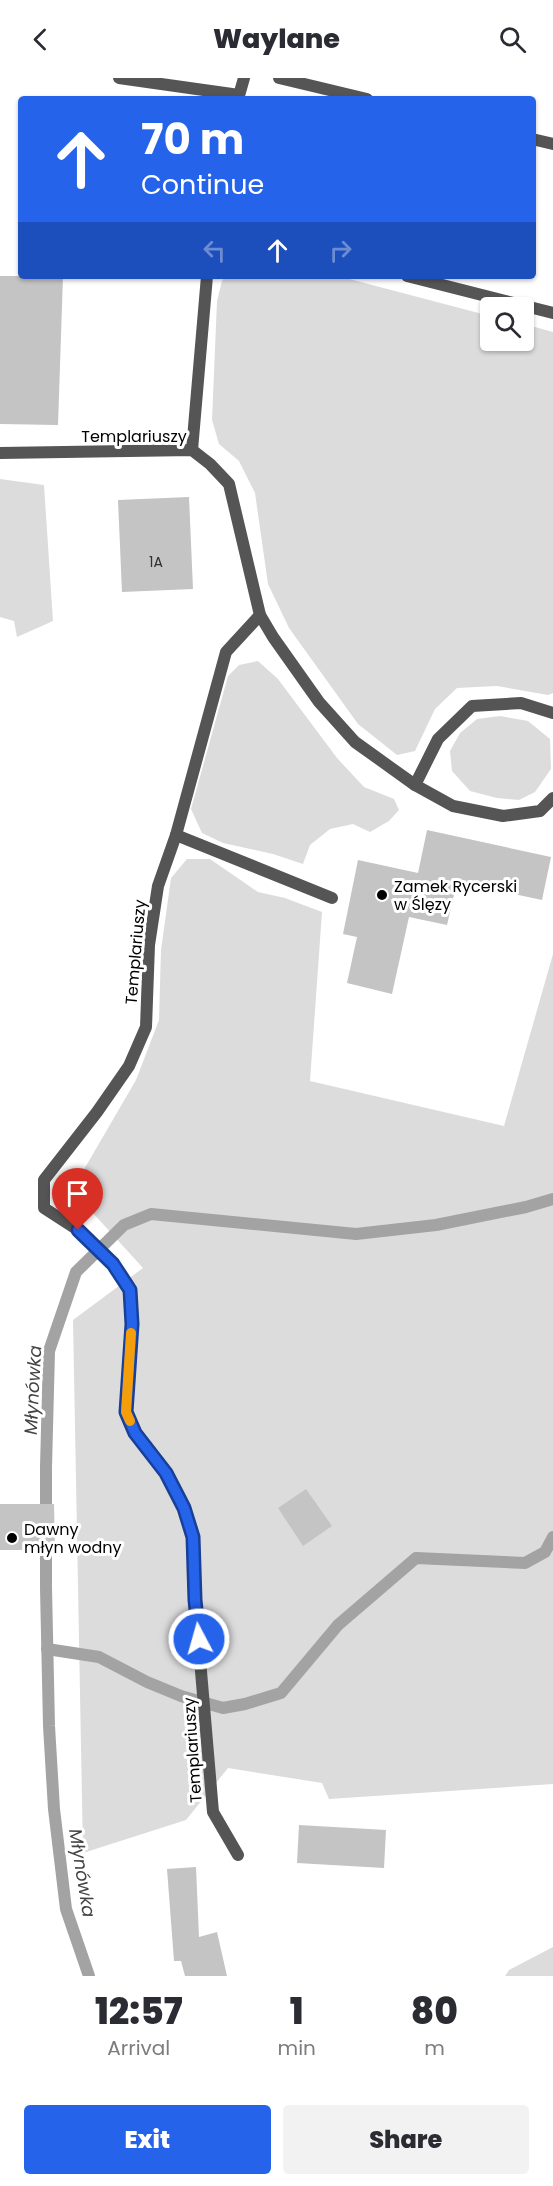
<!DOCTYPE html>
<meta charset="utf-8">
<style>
:root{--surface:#fff;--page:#f2f2f3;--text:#2b2b33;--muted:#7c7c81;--accent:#2563eb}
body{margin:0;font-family:Poppins,sans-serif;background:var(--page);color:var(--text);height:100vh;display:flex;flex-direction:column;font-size:22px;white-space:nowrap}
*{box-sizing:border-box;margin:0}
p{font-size:20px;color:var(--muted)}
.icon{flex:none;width:33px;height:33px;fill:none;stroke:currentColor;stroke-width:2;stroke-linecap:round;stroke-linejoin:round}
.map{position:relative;height:1898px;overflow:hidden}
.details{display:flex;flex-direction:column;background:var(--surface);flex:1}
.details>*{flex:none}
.top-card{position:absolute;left:18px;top:18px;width:518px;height:183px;border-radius:6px;box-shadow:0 2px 4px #0004;background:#2563eb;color:#fff;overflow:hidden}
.buttons{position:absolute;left:480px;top:219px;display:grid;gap:12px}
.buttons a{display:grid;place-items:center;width:54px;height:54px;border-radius:6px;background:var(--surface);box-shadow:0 2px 4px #0004;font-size:30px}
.pin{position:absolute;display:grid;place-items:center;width:51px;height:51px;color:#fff;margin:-62px -26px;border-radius:50% 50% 50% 0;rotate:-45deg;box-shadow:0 0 6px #0007}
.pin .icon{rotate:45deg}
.me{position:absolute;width:66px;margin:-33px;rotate:354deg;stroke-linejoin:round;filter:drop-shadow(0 0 4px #0008)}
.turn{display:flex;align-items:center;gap:21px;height:126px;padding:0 24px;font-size:27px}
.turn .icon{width:78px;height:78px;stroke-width:2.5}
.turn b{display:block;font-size:42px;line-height:51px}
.lanes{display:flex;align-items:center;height:57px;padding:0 24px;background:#0003;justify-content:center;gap:30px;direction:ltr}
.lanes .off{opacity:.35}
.eta{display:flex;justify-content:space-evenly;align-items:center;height:102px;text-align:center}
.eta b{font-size:36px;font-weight:800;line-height:42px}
.button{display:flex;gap:12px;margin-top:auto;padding:12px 24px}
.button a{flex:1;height:69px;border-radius:6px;background:var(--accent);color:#fff;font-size:24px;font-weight:800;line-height:69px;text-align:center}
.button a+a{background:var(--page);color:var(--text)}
header{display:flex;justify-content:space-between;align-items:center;height:78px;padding:0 24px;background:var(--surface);font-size:27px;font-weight:800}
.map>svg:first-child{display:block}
.green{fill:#dcdcdc}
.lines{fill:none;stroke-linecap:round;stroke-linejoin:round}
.stream{stroke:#a3a3a3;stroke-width:12}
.building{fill:#c4c4c4}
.service{stroke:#555;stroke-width:12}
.route-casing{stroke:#184099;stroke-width:15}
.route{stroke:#2563eb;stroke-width:10}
.slow{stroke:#f59e0b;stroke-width:10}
.poi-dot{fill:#000;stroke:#fff;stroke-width:2}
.labels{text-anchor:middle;stroke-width:6;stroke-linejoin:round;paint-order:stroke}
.number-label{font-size:14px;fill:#313131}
.street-label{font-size:16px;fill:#000;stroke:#fff}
.poi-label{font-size:16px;fill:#000;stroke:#fff;text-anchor:start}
.water-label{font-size:18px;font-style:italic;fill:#444;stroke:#fff}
</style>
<header><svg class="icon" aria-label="back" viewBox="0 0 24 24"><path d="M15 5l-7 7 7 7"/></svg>Waylane<svg class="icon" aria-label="search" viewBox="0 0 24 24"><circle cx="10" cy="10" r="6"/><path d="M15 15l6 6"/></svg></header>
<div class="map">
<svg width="553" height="1898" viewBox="0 0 553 1898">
<rect width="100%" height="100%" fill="#fff"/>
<g class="green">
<polygon points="226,198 338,198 490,238 490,262 524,262 524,246 553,254 553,615 548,617 497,608 457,610 435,631 415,673 397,677 358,646 289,550 268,506 255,415 239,383 219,366 212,342 217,223 222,203"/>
<polygon points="0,401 44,407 53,543 17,559 14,543 0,539"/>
<polygon points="258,583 278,601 337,680 364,709 394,721 399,732 389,743 370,754 353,746 330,751 310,767 303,786 273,776 223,765 202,755 191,731 228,598 239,587"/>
<polygon points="500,638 528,643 550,661 551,691 535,714 519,722 497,720 470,713 452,693 450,673 460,655 477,641"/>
<polygon points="187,781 210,781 258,814 285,820 322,834 310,1003 504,1048 553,876 553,1706 329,1721 322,1705 228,1690 186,1742 83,1775 73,1242 143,1190 72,1112 136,1002 159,942 161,872 171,800"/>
<polygon points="553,1869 553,1898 505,1898 509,1892"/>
</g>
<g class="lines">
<g class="stream">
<polyline points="47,1571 99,1579 147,1604 181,1618 223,1630 245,1626 281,1615 338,1547 416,1480 525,1485 545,1474 553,1459"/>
<polyline points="89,1898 66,1831 54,1731 49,1648 46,1510 46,1389 49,1273 76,1194 124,1147 151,1136 356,1156 436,1147 526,1129 553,1121"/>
</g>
</g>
<g class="building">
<polygon points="0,198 63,198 58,347 0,346"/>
<polygon points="189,419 193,511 122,514 118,422"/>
<polygon points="427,752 551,779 542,822 457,804 447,847 409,839 392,916 347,905 357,859 343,856 358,782 418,795"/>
<polygon points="306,1411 332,1448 303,1468 278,1430"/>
<polygon points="0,1426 54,1426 55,1472 0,1472"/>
<polygon points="299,1747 386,1752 384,1790 297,1785"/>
<polygon points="196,1789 199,1859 217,1854 227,1898 185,1898 181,1883 174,1883 167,1791"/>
</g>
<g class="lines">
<g class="service">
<polyline points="119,0 239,17"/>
<polyline points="279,0 367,21"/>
<polyline points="238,21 244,0"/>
<polyline points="532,61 553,66"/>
<polyline points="407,198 553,235"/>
<polyline points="192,372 207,198"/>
<polyline points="0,375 192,372 210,386 229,406 260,537 273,559 319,624 355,664 415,707 453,728 503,738 540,733 553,720"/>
<polyline points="415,707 438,661 472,628 521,625 553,635"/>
<polyline points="176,757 332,820"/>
<polyline points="238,1777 213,1734 195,1523 193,1459 184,1430 166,1395 135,1355 126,1334 132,1246 130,1212 113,1186 78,1152 44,1130 44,1102 97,1034 129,988 146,949 149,867 158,808 176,757 226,574 260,537"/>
</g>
</g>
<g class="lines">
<defs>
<polyline id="route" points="78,1152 113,1186 130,1212 132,1246 126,1334 135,1355 166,1395 184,1430 193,1459 195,1522 199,1561"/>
</defs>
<use href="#route" class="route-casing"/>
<use href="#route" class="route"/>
<polyline class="slow" points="130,1343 126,1334 131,1255"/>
</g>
<g class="poi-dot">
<circle cx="382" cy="817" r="6"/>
<circle cx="12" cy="1460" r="6"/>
</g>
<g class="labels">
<g class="number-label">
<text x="156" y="489">1A</text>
</g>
<g class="street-label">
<text x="134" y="364">Templariuszy</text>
<text transform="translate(135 874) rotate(-85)" y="6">Templariuszy</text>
<text transform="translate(192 1672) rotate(-94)" y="6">Templariuszy</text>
</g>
<g class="poi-label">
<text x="394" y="814">Zamek Rycerski<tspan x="394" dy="18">w Ślęzy</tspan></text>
<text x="24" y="1457">Dawny<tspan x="24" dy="18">młyn wodny</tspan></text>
</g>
<g class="water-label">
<text transform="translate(33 1312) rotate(-87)" y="6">Młynówka</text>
<text transform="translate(82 1795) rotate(81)" y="6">Młynówka</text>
</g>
</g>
</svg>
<div class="buttons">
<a><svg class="icon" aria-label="search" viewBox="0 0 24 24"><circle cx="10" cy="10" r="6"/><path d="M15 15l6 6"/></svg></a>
</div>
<div class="pin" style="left:78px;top:1152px;background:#d93025"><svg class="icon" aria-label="arrive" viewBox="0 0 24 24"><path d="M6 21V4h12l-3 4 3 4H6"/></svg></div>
<svg class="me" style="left:199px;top:1561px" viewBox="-20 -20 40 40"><circle r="17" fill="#2563eb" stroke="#fff" stroke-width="3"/><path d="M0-11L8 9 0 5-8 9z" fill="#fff"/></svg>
<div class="top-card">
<div class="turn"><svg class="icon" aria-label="ahead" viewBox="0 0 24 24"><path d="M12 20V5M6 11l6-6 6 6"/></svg><div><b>70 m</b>Continue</div></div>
<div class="lanes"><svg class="icon off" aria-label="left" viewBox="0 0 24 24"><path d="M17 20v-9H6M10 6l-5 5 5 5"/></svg><svg class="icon" aria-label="ahead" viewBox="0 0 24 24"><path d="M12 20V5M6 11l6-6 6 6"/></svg><svg class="icon off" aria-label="right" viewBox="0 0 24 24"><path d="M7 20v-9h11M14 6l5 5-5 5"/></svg></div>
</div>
</div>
<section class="details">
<div class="eta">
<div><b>12:57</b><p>Arrival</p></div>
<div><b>1</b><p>min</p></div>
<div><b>80</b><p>m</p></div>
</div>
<div class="button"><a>Exit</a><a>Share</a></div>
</section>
